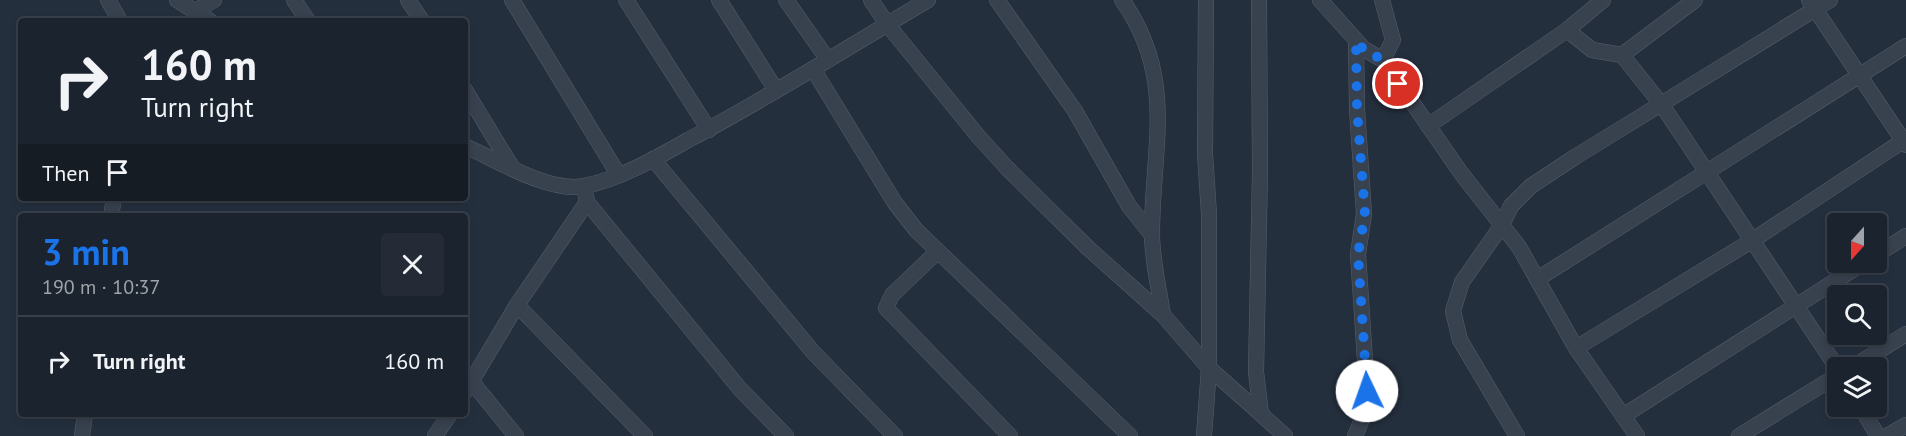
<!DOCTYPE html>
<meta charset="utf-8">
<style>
:root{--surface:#1b232e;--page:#242b36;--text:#f1f3f6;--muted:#a0a4aa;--line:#39404a;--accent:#1a73e8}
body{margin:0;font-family:"PT Sans",sans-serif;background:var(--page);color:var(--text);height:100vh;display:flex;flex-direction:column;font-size:22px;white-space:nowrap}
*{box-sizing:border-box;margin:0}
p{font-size:20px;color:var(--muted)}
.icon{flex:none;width:33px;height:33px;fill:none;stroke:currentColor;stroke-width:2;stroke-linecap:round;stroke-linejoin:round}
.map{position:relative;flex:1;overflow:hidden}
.details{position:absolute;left:18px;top:213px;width:450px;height:204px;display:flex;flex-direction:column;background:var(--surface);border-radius:6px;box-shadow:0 3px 9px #0003,0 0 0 2px var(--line)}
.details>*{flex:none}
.banner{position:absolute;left:18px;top:18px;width:450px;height:183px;border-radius:6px;box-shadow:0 3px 9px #0003,0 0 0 2px var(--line);background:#1b232e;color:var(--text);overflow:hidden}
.needle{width:39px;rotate:201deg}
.fabs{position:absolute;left:1827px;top:213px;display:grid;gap:12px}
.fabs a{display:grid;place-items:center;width:60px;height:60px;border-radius:6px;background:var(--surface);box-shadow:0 3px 9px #0003,0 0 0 2px var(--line);font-size:30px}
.pin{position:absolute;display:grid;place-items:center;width:51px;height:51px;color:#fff;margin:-26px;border:3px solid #fff;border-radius:50%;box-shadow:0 2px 6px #0007}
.me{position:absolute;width:66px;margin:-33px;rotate:357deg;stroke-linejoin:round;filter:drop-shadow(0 0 4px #0008)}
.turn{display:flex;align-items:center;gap:21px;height:126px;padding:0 24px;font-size:27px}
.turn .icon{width:78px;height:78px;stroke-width:2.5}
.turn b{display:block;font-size:42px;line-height:51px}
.then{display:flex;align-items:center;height:57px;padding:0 24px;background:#0003;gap:12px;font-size:22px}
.round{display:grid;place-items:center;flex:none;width:63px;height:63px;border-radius:6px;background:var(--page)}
.overview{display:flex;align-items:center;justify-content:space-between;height:102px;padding:0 24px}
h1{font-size:36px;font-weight:800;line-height:45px;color:var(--accent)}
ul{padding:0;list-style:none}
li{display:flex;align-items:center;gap:18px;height:90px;padding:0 24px;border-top:2px solid var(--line)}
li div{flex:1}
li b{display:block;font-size:22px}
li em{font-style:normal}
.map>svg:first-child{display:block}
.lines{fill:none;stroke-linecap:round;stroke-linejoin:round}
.minor-casing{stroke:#565f6c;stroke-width:16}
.minor{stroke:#38414e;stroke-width:15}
.route{stroke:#1a73e8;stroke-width:10;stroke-dasharray:0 18}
</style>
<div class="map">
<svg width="1906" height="436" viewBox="0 0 1906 436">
<rect width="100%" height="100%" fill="#242f3e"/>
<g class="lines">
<defs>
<g id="minor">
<polyline points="108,0 120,21"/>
<polyline points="177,0 210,21"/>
<polyline points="294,0 308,21"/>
<polyline points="408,0 422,21"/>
<polyline points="512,0 618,174"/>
<polyline points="626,0 709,130"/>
<polyline points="719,0 776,90"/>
<polyline points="786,0 828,60"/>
<polyline points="871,0 887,24 978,136 1007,168 1088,248 1163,315 1209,368 1261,414"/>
<polyline points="997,0 1075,111 1129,206 1152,235"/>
<path d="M1122 0C1177 78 1152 147 1152 234 1152 260 1159 289 1163 315"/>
<polyline points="1259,0 1260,172 1256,372 1261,414 1285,436"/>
<polyline points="1320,0 1364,49 1383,60 1461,173 1519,247 1576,348 1637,436"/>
<polyline points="1382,0 1393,40 1383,60"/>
<polyline points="1809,0 1906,145"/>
<polyline points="194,12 214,0"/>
<polyline points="1567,30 1592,50 1622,55 1695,0"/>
<polyline points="1622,55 1662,105 1838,369"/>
<polyline points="813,69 895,203 916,230 1130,436"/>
<polyline points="465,90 513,169"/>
<polyline points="1428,126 1567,30 1603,0"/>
<path d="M465 146C497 160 549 193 584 186 618 180 658 157 688 140 770 97 848 47 928 0"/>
<polyline points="653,159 813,352 895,436"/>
<polyline points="584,186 587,202 740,389 786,436"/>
<polyline points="111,216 114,198"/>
<polyline points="937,252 892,295 886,308 1010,436"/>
<polyline points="1876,255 1906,236"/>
<polyline points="1539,278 1906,46"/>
<polyline points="517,305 645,436"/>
<polyline points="1576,348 1753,240 1906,139"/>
<polyline points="1851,368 1906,334"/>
<polyline points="472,382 516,436"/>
<polyline points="465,392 517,305 587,202"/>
<polyline points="1860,406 1878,436"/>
<polyline points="1623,416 1865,262"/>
<polyline points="82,436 85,414"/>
<polyline points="435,436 450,414"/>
<polyline points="1204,436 1209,368 1209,214 1205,154 1206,0"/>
<polyline points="1355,436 1365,412 1367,391 1358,254 1364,214 1357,109 1356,41"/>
<polyline points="1517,436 1460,340 1453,311 1462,282 1502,225 1511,206 1531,186 1575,157 1830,0"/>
<polyline points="1739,436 1838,375"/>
<polyline points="1887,436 1906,425"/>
</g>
</defs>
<use href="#minor" class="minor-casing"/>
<use href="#minor" class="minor"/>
</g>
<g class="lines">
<polyline class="route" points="1367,391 1358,254 1365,214 1357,109 1356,41 1364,50 1383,60 1398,84"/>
</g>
</svg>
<div class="fabs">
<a><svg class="needle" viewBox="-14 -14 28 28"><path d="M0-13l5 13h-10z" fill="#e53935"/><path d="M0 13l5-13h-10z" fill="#a0a4aa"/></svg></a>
<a><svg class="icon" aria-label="search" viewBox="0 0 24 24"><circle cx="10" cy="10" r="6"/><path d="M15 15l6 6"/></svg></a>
<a><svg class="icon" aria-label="layers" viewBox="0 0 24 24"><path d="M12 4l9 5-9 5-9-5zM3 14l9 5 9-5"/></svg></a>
</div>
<div class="pin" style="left:1398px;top:84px;background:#d93025"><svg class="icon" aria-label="arrive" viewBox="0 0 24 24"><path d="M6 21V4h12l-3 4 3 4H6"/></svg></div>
<svg class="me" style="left:1367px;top:391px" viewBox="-20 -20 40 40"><circle r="19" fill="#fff"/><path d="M0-13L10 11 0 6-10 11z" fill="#1a73e8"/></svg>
<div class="banner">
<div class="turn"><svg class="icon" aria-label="right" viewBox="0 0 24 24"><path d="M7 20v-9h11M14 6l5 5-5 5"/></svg><div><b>160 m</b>Turn right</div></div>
<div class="then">Then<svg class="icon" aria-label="arrive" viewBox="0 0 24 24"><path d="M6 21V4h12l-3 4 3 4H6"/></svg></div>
</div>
<section class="details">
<div class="overview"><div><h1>3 min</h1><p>190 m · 10:37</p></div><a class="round"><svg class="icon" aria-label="close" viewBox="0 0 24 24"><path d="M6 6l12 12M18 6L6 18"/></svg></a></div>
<ul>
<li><svg class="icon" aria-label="right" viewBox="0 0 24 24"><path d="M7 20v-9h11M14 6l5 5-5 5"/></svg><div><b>Turn right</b></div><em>160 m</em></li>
</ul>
</section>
</div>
